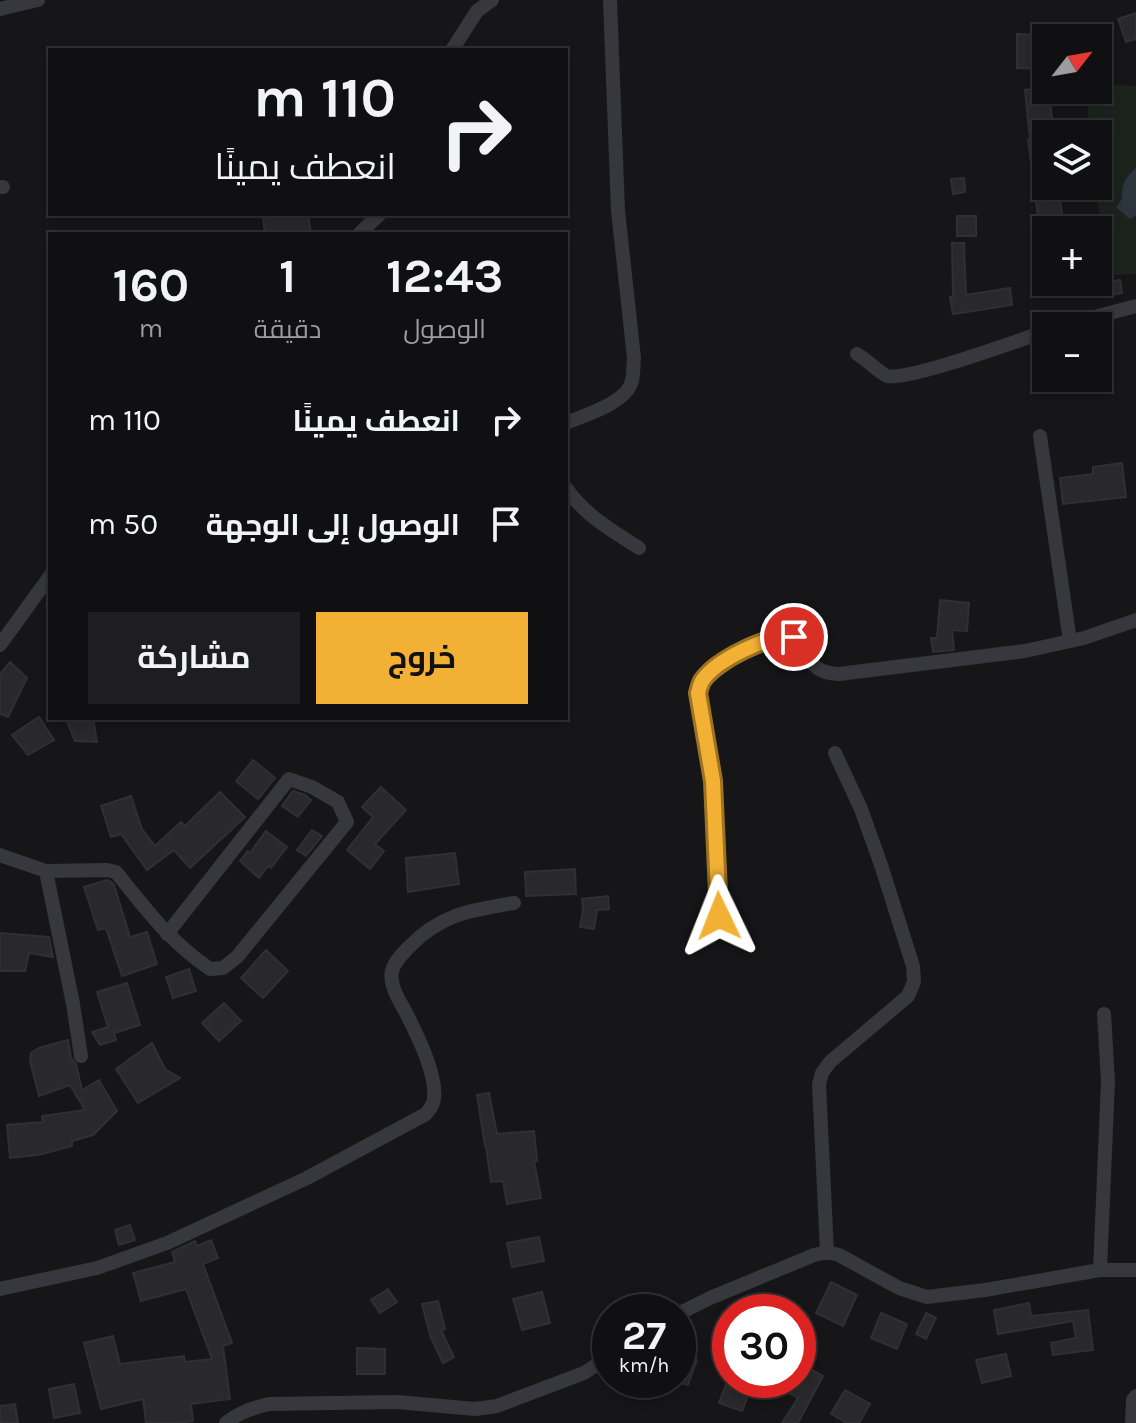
<!DOCTYPE html>
<html lang="ar">
<meta charset="utf-8">
<style>
:root{--surface:#101012;--page:#1e1e20;--text:#f1f3f6;--muted:#9c9d9f;--line:#303032;--accent:#f2b134}
body{margin:0;font-family:Karla,Cairo,sans-serif;background:var(--page);color:var(--text);direction:rtl;height:100vh;display:flex;flex-direction:column;font-size:30px;white-space:nowrap}
*{box-sizing:border-box;margin:0}
p{font-size:26px;color:var(--muted)}
.icon{flex:none;width:44px;height:44px;fill:none;stroke:currentColor;stroke-width:2;stroke-linecap:round;stroke-linejoin:round}
.map{position:relative;flex:1;overflow:hidden;direction:ltr}
.drawer{position:absolute;left:48px;top:232px;width:520px;height:488px;display:flex;flex-direction:column;background:var(--surface);border-radius:0px;box-shadow:0 4px 12px #0003,0 0 0 2px var(--line);direction:rtl}
.drawer>*{flex:none}
.hud{position:absolute;left:48px;top:48px;width:520px;height:168px;border-radius:0px;box-shadow:0 4px 12px #0003,0 0 0 2px var(--line);direction:rtl;background:#101012;color:var(--text);overflow:hidden}
.needle{width:52px;rotate:59deg}
.controls{position:absolute;left:1032px;top:24px;display:grid;gap:16px}
.controls a{display:grid;place-items:center;width:80px;height:80px;border-radius:0px;background:var(--surface);box-shadow:0 4px 12px #0003,0 0 0 2px var(--line);font-size:40px}
.speed{position:absolute;left:592px;top:1294px;display:flex;gap:16px;font-size:40px;font-weight:700;text-align:center}
.speed>*{display:grid;place-content:center;width:104px;height:104px;border-radius:50%;background:var(--surface);box-shadow:0 4px 12px #0003,0 0 0 2px var(--line);line-height:1}
.speed small{font-size:20px;font-weight:400}
.speed .limit{border:12px solid #d22;background:#fff;color:#111}
.pin{position:absolute;display:grid;place-items:center;width:68px;height:68px;color:#fff;margin:-34px;border:4px solid #fff;border-radius:50%;box-shadow:0 2px 8px #0007}
.me{position:absolute;width:88px;margin:-44px;rotate:358deg;stroke-linejoin:round;filter:drop-shadow(0 0 6px #0008)}
.turn{display:flex;align-items:center;gap:28px;height:168px;padding:0 40px;font-size:36px}
.turn .icon{width:104px;height:104px;stroke-width:2.5}
.turn b{display:block;font-size:56px;line-height:68px}
.eta{display:flex;justify-content:space-evenly;align-items:center;height:136px;text-align:center}
.eta b{font-size:48px;font-weight:700;line-height:56px}
.button{display:flex;gap:16px;margin-top:auto;padding:16px 40px}
.button a{flex:1;height:92px;border-radius:0px;background:var(--accent);color:#111;font-size:32px;font-weight:700;line-height:92px;text-align:center}
.button a+a{background:var(--page);color:var(--text)}
ul{padding:0;list-style:none}
li{display:flex;align-items:center;gap:24px;height:104px;padding:0 40px}
li div{flex:1}
li b{display:block;font-size:30px}
li em{font-style:normal}
.map>svg:first-child{display:block}
.green{fill:#1c231d}
.water{fill:#2c353c}
.building{fill:#29292c;stroke:#303034;stroke-width:2}
.lines{fill:none;stroke-linecap:round;stroke-linejoin:round}
.street{stroke:#37383d;stroke-width:14}
.route-casing{stroke:#9d7322;stroke-width:20}
.route{stroke:#f2b134;stroke-width:14}
</style>
<div class="map">
<svg width="1136" height="1423" viewBox="0 0 1136 1423">
<rect width="100%" height="100%" fill="#161618"/>
<polygon class="green" points="1098,84 1136,86 1136,274 1107,275 1096,186 1098,186 1098,134 1090,134 1086,90 1098,90"/>
<path class="water" d="M1136 168V215L1130 219 1116 207 1122 199C1121 184 1125 178 1136 168Z"/>
<g class="building">
<polygon points="1136,13 1136,39 1126,42 1118,19"/>
<polygon points="1017,34 1045,35 1045,69 1017,68"/>
<polygon points="1046,88 1046,90 1049,90 1052,119 1046,119 1046,189 1058,187 1063,221 1039,224 1028,140 1030,140 1025,90"/>
<polygon points="964,178 965,192 953,194 951,179"/>
<polygon points="278,214 308,214 311,234 265,234 263,217"/>
<rect x="957" y="216" width="19" height="20"/>
<polygon points="952,243 964,243 966,295 1010,288 1012,305 953,314 950,297 953,297"/>
<polygon points="1120,280 1122,293 1109,295 1107,282"/>
<polygon points="1122,463 1126,497 1063,504 1060,478 1093,474 1093,467"/>
<polygon points="940,600 969,603 967,631 952,630 954,650 933,652 931,638 937,638"/>
<polygon points="10,662 27,678 8,717 0,714 0,674"/>
<polygon points="39,717 54,740 28,755 12,735"/>
<polygon points="81,718 93,718 97,742 75,741 67,721"/>
<polygon points="253,760 275,778 258,799 236,781"/>
<polygon points="381,787 406,810 375,844 384,851 370,869 347,850 373,817 362,807"/>
<polygon points="293,791 305,795 311,800 298,817 282,806"/>
<polygon points="220,792 245,817 190,868 174,850 147,870 121,834 111,837 101,806 131,796 142,829 155,846 181,822 185,826"/>
<polygon points="312,830 322,836 306,856 297,850"/>
<polygon points="266,831 287,847 271,868 268,866 259,878 240,861 248,851 250,853"/>
<polygon points="455,853 459,884 408,892 406,858"/>
<polygon points="575,869 576,894 526,896 525,872"/>
<polygon points="107,880 110,881 114,885 130,937 147,932 157,964 122,976 106,928 98,930 84,887"/>
<polygon points="608,896 609,909 597,910 594,929 580,927 583,910 582,899"/>
<polygon points="0,933 49,937 53,957 29,953 25,971 0,971"/>
<polygon points="266,950 288,971 263,998 241,978"/>
<polygon points="189,969 196,991 173,998 166,977"/>
<polygon points="127,983 140,1025 114,1033 116,1040 100,1045 92,1032 108,1027 97,992"/>
<polygon points="224,1003 241,1021 219,1041 202,1023"/>
<polygon points="68,1040 71,1058 76,1064 82,1090 99,1080 117,1111 93,1135 72,1141 72,1146 38,1155 10,1158 7,1125 43,1122 42,1116 85,1110 70,1085 39,1096 30,1061 31,1053 39,1048"/>
<polygon points="152,1043 165,1069 180,1078 138,1103 116,1069"/>
<polygon points="489,1093 497,1134 534,1131 537,1161 534,1161 541,1198 507,1204 503,1181 491,1182 486,1146 485,1146 477,1095"/>
<polygon points="130,1225 135,1240 119,1245 115,1230"/>
<polygon points="539,1237 544,1261 512,1267 507,1243"/>
<polygon points="211,1240 218,1258 203,1264 232,1343 223,1346 230,1399 191,1404 193,1421 180,1423 146,1423 143,1399 101,1409 84,1343 113,1336 120,1364 184,1356 185,1362 212,1359 186,1289 141,1301 133,1273 175,1262 172,1252 195,1241 197,1246"/>
<polygon points="831,1282 857,1295 843,1326 816,1313"/>
<polygon points="388,1289 397,1302 380,1313 371,1300"/>
<polygon points="542,1292 550,1323 522,1330 513,1299"/>
<polygon points="438,1301 445,1329 441,1330 454,1357 443,1363 431,1338 422,1304"/>
<polygon points="1029,1303 1031,1316 1088,1310 1093,1350 1053,1355 1051,1343 1076,1338 1073,1321 998,1334 994,1310"/>
<polygon points="881,1313 907,1324 897,1349 871,1338"/>
<polygon points="926,1313 936,1318 926,1339 916,1334"/>
<polygon points="357,1348 385,1349 385,1374 357,1374"/>
<polygon points="678,1353 697,1360 688,1385 678,1382"/>
<polygon points="1006,1354 1011,1376 982,1383 976,1360"/>
<polygon points="798,1362 823,1376 798,1423 782,1423 798,1398 780,1388 785,1380 798,1380"/>
<polygon points="728,1379 751,1387 742,1411 719,1403"/>
<polygon points="74,1384 80,1413 54,1418 49,1389"/>
<polygon points="845,1390 870,1404 859,1423 847,1423 831,1414"/>
<polygon points="15,1404 18,1423 0,1423 0,1406"/>
</g>
<g class="lines">
<g class="street">
<polyline points="0,9 38,0"/>
<polyline points="452,50 477,11 492,0"/>
<polyline points="0,187 3,187"/>
<polyline points="359,234 380,214"/>
<polyline points="1061,326 1136,306"/>
<path d="M857 354C866 359 881 374 887 376 908 381 1020 340 1046 331"/>
<path d="M566 423C585 415 623 404 631 384 634 377 633 366 634 358L618 211 610 0"/>
<polyline points="1040,436 1070,641"/>
<path d="M566 488C584 515 613 531 639 548"/>
<polyline points="0,645 50,576"/>
<path d="M0 855 46 871 107 870 116 872C145 908 171 943 210 969L223 968 237 957 347 822 338 802 312 787 289 779 167 934"/>
<polyline points="46,871 73,1004 81,1056"/>
<path d="M719 916 713 781 698 693C699 689 700 685 702 681 716 660 769 634 794 637 811 657 809 673 839 674L1025 651 1084 638 1136 620"/>
<polyline points="827,1252 819,1084 822,1073 830,1062 908,996 914,982 913,966 881,865 861,809 835,753"/>
<polyline points="1100,1270 1108,1081 1104,1014"/>
<path d="M0 1289 97 1268 167 1243 307 1178 426 1114C430 1109 434 1104 434 1098 437 1075 416 1032 405 1011 399 1000 389 985 392 971 394 962 402 954 409 947 441 914 471 910 514 903"/>
<polyline points="678,1314 710,1298 814,1255 827,1252 839,1255 899,1288 927,1297 985,1290 1100,1270 1136,1270"/>
<path d="M226 1423C239 1412 253 1408 269 1404L397 1402 475 1409 497 1406 584 1373 610 1356"/>
<polyline points="1132,1423 1133,1400 1136,1396"/>
</g>
</g>
<g class="lines">
<defs>
<path id="route" d="M719 916 713 781 698 693C699 689 700 685 702 681 716 660 769 634 794 637"/>
</defs>
<use href="#route" class="route-casing"/>
<use href="#route" class="route"/>
</g>
</svg>
<div class="controls">
<a><svg class="needle" viewBox="-14 -14 28 28"><path d="M0-13l5 13h-10z" fill="#e53935"/><path d="M0 13l5-13h-10z" fill="#9c9d9f"/></svg></a>
<a><svg class="icon" aria-label="layers" viewBox="0 0 24 24"><path d="M12 4l9 5-9 5-9-5zM3 14l9 5 9-5"/></svg></a>
<a>+</a>
<a>−</a>
</div>
<div class="speed"><div>27<small>km/h</small></div><div class="limit">30</div></div>
<div class="pin" style="left:794px;top:637px;background:#d93025"><svg class="icon" aria-label="arrive" viewBox="0 0 24 24"><path d="M6 21V4h12l-3 4 3 4H6"/></svg></div>
<svg class="me" style="left:719px;top:916px" viewBox="-20 -20 40 40"><path d="M0-17L14 15 0 8-14 15z" fill="#f2b134" stroke="#fff" stroke-width="4"/></svg>
<div class="hud">
<div class="turn"><svg class="icon" aria-label="right" viewBox="0 0 24 24"><path d="M7 20v-9h11M14 6l5 5-5 5"/></svg><div><b>110 m</b>انعطف يمينًا</div></div>
</div>
<section class="drawer">
<div class="eta">
<div><b>12:43</b><p>الوصول</p></div>
<div><b>1</b><p>دقيقة</p></div>
<div><b>160</b><p>m</p></div>
</div>
<ul>
<li><svg class="icon" aria-label="right" viewBox="0 0 24 24"><path d="M7 20v-9h11M14 6l5 5-5 5"/></svg><div><b>انعطف يمينًا</b></div><em>110 m</em></li>
<li><svg class="icon" aria-label="arrive" viewBox="0 0 24 24"><path d="M6 21V4h12l-3 4 3 4H6"/></svg><div><b>الوصول إلى الوجهة</b></div><em>50 m</em></li>
</ul>
<div class="button"><a>خروج</a><a>مشاركة</a></div>
</section>
</div>
